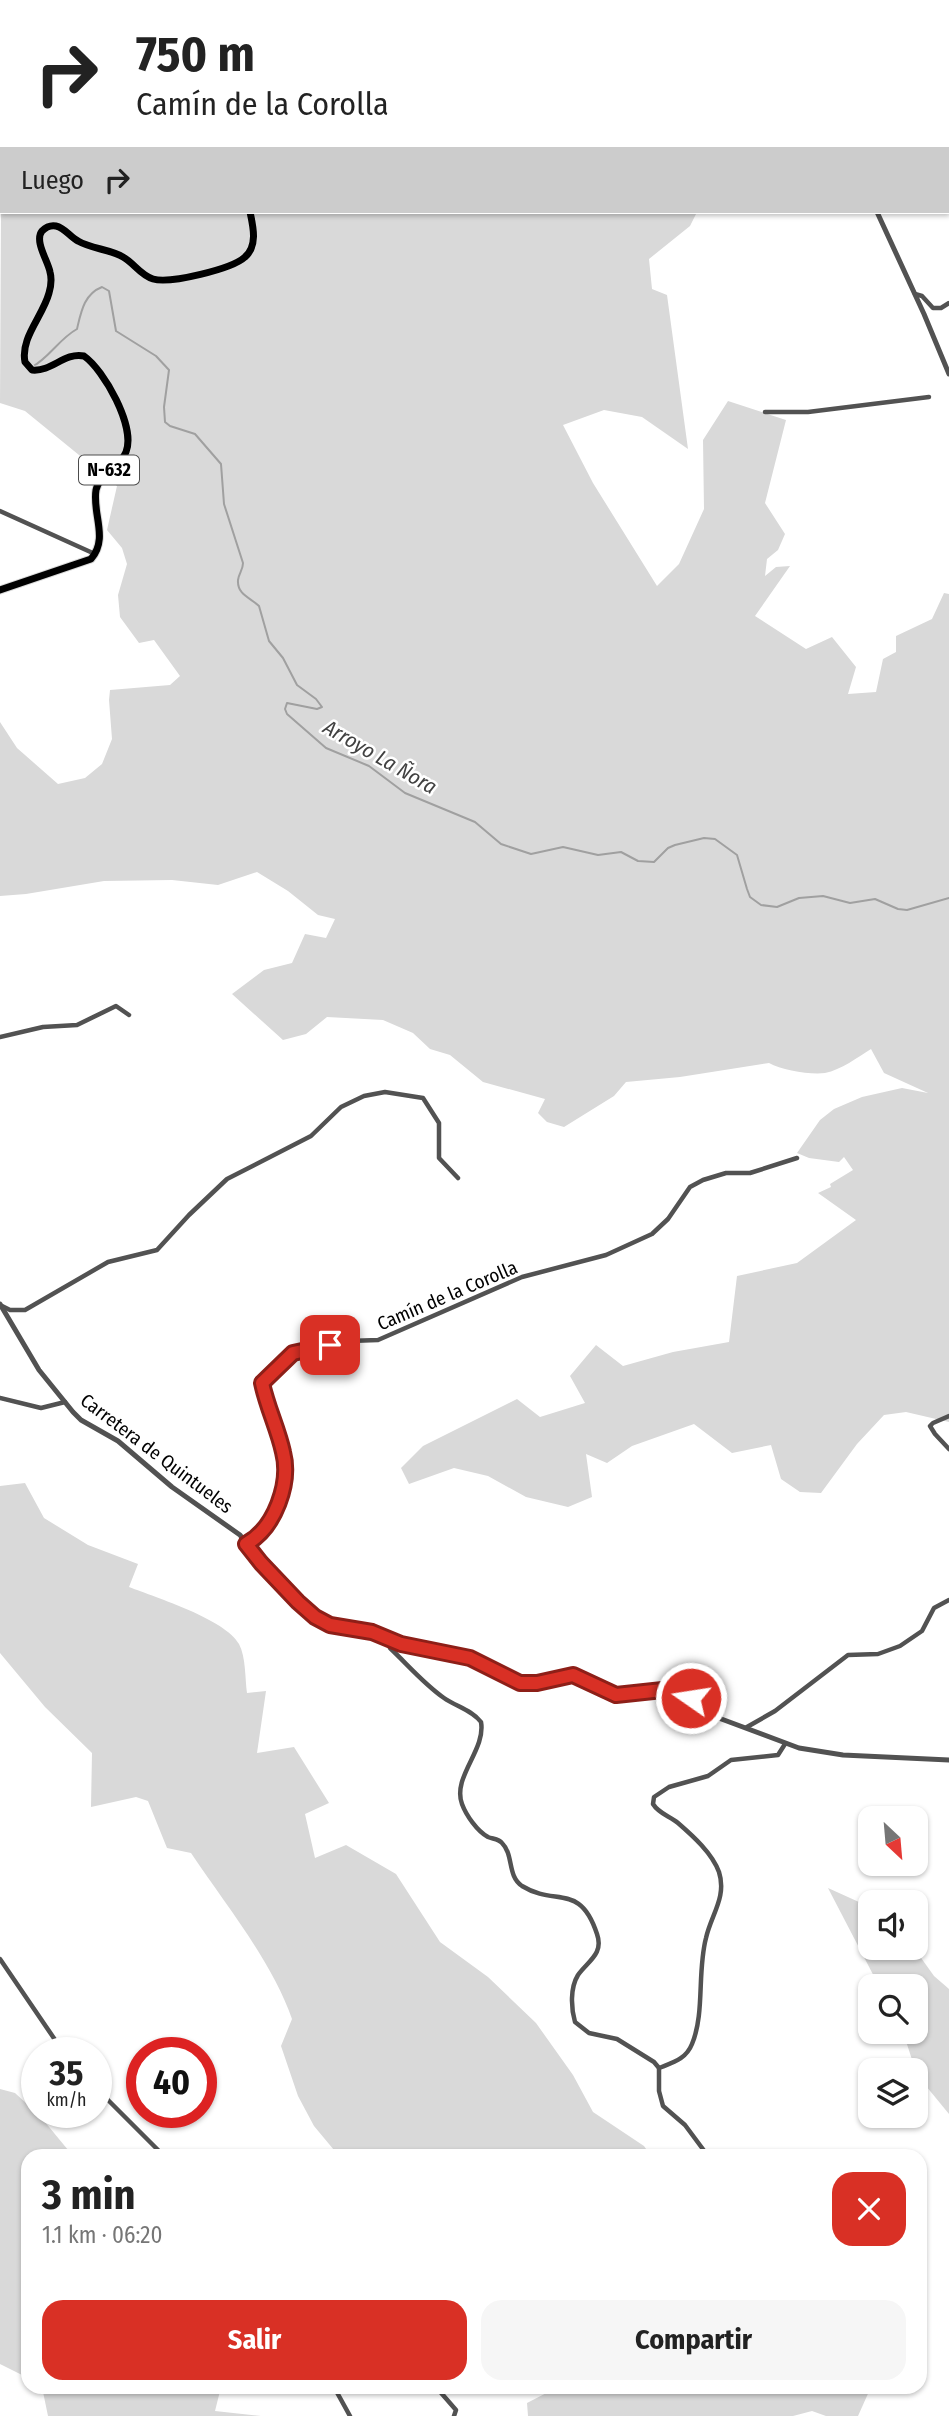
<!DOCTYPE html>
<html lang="es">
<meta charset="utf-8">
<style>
:root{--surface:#fff;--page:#f6f6f6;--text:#222;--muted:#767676;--accent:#d93025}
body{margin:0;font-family:"Fira Sans Condensed",sans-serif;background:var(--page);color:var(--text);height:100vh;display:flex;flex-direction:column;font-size:26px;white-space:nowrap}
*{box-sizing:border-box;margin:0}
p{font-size:23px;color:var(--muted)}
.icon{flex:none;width:38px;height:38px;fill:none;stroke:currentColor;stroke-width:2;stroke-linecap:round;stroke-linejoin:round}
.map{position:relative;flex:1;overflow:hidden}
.side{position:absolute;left:21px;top:2149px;width:906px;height:245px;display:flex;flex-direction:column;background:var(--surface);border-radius:21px;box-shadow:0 2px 5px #0004}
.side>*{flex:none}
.banner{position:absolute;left:0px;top:0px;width:950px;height:214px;box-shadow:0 2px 5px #0004;background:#fff;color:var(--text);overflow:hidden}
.needle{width:46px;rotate:154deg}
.fabs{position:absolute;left:858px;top:1806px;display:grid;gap:14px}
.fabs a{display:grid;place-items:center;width:70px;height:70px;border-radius:14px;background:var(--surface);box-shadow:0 2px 5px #0004;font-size:35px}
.speed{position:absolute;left:21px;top:2037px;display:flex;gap:14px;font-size:35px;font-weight:700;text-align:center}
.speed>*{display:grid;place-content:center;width:91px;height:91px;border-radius:50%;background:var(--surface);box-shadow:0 2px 5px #0004;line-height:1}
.speed small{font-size:18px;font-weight:400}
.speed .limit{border:10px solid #d22;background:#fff;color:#111}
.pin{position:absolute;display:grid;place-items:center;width:60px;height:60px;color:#fff;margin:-30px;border-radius:14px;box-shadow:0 4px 10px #0006}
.me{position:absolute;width:77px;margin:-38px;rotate:283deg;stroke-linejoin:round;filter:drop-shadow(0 0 5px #0008)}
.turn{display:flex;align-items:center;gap:24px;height:147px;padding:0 21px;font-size:32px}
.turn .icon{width:91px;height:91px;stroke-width:2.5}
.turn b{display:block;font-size:49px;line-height:60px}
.then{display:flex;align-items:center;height:66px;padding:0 21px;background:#0003;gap:14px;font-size:26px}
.round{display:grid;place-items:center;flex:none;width:74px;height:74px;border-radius:21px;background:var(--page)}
.head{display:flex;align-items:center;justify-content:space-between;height:119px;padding:0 21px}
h1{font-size:42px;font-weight:700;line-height:52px}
.action{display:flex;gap:14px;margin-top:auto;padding:14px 21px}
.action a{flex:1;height:80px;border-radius:21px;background:var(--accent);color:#fff;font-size:28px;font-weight:700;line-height:80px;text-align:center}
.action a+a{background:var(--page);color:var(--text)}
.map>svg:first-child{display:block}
.green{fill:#d9d9d9}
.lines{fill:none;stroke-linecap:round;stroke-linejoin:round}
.stream{stroke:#a0a0a0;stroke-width:2}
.trunk-casing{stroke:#dbdbdb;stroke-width:9}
.minor{stroke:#525252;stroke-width:4.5}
.tertiary{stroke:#525252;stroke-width:5}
.trunk{stroke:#000;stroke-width:7}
.route-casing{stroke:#8d1f18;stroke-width:18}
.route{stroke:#d93025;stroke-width:12}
.labels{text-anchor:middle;stroke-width:5;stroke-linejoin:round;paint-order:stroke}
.shield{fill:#fff;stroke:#4c4c4c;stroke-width:2}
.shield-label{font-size:18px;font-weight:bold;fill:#000}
.street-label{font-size:19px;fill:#000;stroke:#fff}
.water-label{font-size:21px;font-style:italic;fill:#414141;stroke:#fff}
</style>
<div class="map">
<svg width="949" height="2416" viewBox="0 0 949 2416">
<rect width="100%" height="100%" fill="#fff"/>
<g class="green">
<polygon points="40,0 359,0 360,2 36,2"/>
<path d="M2 15V212H697L690 226 649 259 652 289 667 295 688 449 642 417 604 410 563 425 593 483 657 586 679 564 704 509 703 440 728 401 786 420 765 503 785 534 778 550 767 559 765 576 776 567 790 566 755 616 806 649 832 637 856 667 848 694 876 692 883 659 896 652V636L932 619 944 593 949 594V1422L906 1412 884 1415 857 1444 821 1493 800 1492 781 1479 771 1445 732 1453 694 1424 632 1446 607 1463 586 1454 592 1497 568 1507 526 1497 488 1476 454 1468 409 1484 401 1468 423 1446 517 1399 540 1417 585 1403 570 1376 596 1345 623 1366 673 1352 729 1342 737 1276 797 1263 856 1220 818 1193 831 1187 830 1184 853 1170 844 1157 839 1162 809 1158 797 1153 820 1120 834 1109 862 1097 902 1088 928 1093 884 1073 871 1049C858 1057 841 1070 825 1073 810 1075 782 1070 769 1063L680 1077 626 1082 614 1096 564 1127 547 1122 538 1113 545 1099 483 1082 450 1055 430 1049 413 1033 383 1020 327 1017 306 1034 283 1040 232 994 264 970 292 963 305 934 326 938 335 919 318 915 288 891 257 872 218 885 172 880 104 881 26 894 0 896V722L17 748 58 784 85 778 102 764 112 739 109 700 110 690 170 685 180 676 154 640 139 643 120 617 118 595 127 564 122 548 107 530 117 486 25 411 0 403Z"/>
<path d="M25 1483 44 1518 88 1545 138 1564 129 1587C157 1598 225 1619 239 1644 246 1657 245 1679 247 1693L266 1691 257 1753 294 1747 329 1803 305 1814 315 1858 346 1845 396 1874 440 1942 488 1977 536 2023 573 2075 593 2112 644 2146 651 2156H339L314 2126 298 2096 281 2046 292 2019C272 1961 225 1904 191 1853L167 1848 148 1801 136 1797 91 1807 92 1753 45 1707 0 1653V1486Z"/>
<polygon points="828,1888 870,1907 870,1948 914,1948 934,1976 949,1989 949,2114 917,2075 903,2032 915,2032 915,1986 879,1986"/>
<polygon points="0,2089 15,2093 40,2116 73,2156 28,2156 28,2378 0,2364"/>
<polygon points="42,2387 221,2387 215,2411 261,2416 48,2416"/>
<polygon points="558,2387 871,2387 858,2416 826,2416 812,2411 793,2416 528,2416 527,2403"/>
</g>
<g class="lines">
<path class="stream" d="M32 367C50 357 59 339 77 329 81 312 84 294 102 287L109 291 116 331 156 356 169 370 164 407 165 422 170 426 195 434 221 464 224 504 243 563C243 570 239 573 238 580 237 595 251 598 259 606L269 641 283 658 297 685 316 699 322 707 317 709 287 703 285 709 287 714 326 748 369 766 405 793 475 822 501 844 531 854 563 847 598 855 621 852 638 861 654 862 668 848 675 845 704 838 715 839 737 855 747 889 750 897 761 905 777 907 799 898 823 896 850 903 875 899 898 909 907 910 949 898"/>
<defs>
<g id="trunk">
<polyline points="539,0 547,2"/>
<polyline points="299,2 299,0"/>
<polyline points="917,2 918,0"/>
<polyline points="948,34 949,35"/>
<polyline points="948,69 949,68"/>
<path d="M0 590 91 559C109 538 92 514 96 490 100 473 120 467 126 452 136 427 104 370 84 356 64 352 52 372 32 370L25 362C20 338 43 316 49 293 51 286 52 279 50 272 48 261 34 241 42 231 46 227 51 225 56 226 65 228 70 237 78 241 92 249 109 249 123 257 134 263 140 275 153 279 170 284 232 269 245 257 258 246 253 226 250 212"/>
</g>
</defs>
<use href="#trunk" class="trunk-casing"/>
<g class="minor">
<polyline points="610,0 612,2"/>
<polyline points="834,2 835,0"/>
<polyline points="915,294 922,296 933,308 941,308 949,303"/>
<polyline points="765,412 808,412 929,397"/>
<polyline points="0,511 95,554"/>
<polyline points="0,1037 43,1027 77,1025 116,1006 129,1015"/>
<polyline points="2,1306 10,1310 25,1310 108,1262 157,1250 189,1215 227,1179 311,1136 341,1107 364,1096 385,1092 423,1098 439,1123 439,1158 458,1178"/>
<polyline points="0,1398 41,1408 65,1402"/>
<polyline points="949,1416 933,1423 930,1426 935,1434 949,1449"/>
<path d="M246 1544C275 1528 291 1483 283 1452 278 1429 267 1407 262 1383L293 1353 349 1341 378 1340 522 1277 606 1255 652 1234 668 1219 690 1187 703 1180 726 1173H750L797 1158"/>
<path d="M389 1640 390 1648C408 1665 424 1684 444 1698 455 1706 472 1710 481 1722 486 1750 452 1777 462 1804 466 1815 477 1831 488 1837 493 1839 499 1839 502 1843 514 1855 507 1876 522 1886 556 1907 580 1882 597 1934 604 1954 588 1961 578 1975 570 1988 571 2008 575 2022L589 2033 617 2039 654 2062 659 2068V2091L663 2106 685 2125 708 2156"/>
<polyline points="747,1727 775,1711 848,1655 878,1654 900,1646 922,1631 934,1608 949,1600"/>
<polyline points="0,1959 64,2053"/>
<path d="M659 2068C674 2062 686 2059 692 2044 705 2013 697 1972 706 1938 711 1915 727 1897 719 1872 712 1853 693 1836 678 1823 670 1816 659 1814 653 1804L654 1797 669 1787 708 1776 731 1760 778 1755 785 1744"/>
<polyline points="96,2088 164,2156"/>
<polyline points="334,2387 350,2416"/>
<polyline points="436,2387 456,2410 454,2416"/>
</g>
<g class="tertiary">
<polyline points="747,0 750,2"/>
<polyline points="24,2 28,0"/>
<polyline points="0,12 2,12"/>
<polyline points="877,212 924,314 949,374"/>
<polyline points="0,1304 39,1370 73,1412 81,1420 118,1441 172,1487 240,1535 261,1563 298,1602 323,1622 372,1632 401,1645 470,1658 520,1683 537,1683 573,1675 616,1695 677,1690 691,1698 716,1717 799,1748 843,1755 949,1760"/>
</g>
<use href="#trunk" class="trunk"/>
</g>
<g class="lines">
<defs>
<path id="route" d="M330 1345 293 1353 262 1383C267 1407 278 1429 283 1452 291 1483 275 1528 246 1544L261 1563 298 1602 315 1617 330 1625 372 1632 401 1644 470 1658 520 1683H537L573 1675 616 1695 672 1689 691 1698"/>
</defs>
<use href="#route" class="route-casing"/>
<use href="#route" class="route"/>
</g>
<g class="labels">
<rect class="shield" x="79" y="455.5" width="60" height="29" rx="5"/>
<g class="shield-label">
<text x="109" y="476">N-632</text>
</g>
<g class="street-label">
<text transform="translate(447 1295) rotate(-23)" y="7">Camín de la Corolla</text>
<text transform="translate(157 1453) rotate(37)" y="7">Carretera de Quintueles</text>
</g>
<g class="water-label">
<text transform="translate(380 757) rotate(30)" y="7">Arroyo La Ñora</text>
</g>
</g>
</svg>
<div class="fabs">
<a><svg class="needle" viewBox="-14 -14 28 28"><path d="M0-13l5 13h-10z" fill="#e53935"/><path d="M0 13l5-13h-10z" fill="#767676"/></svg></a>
<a><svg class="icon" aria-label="sound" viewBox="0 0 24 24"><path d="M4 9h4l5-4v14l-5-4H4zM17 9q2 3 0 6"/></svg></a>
<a><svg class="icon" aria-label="search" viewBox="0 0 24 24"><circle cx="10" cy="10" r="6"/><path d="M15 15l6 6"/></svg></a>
<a><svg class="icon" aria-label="layers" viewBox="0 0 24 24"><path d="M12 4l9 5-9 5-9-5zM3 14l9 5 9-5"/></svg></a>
</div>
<div class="speed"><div>35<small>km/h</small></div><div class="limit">40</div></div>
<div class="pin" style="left:330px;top:1345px;background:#d93025"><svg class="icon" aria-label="arrive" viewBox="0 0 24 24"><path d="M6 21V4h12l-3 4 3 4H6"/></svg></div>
<svg class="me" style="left:691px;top:1698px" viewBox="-20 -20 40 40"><circle r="17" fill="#d93025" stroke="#fff" stroke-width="3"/><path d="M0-11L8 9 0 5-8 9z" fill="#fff"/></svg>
<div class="banner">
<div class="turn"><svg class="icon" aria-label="right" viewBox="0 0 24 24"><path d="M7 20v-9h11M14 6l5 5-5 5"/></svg><div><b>750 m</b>Camín de la Corolla</div></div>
<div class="then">Luego<svg class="icon" aria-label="right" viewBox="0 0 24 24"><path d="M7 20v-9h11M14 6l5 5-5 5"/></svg></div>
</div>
<section class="side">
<div class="head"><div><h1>3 min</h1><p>1.1 km · 06:20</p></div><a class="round" style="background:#d93025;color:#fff"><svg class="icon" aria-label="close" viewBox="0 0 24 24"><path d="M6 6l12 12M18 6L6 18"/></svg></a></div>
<div class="action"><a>Salir</a><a>Compartir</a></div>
</section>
</div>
